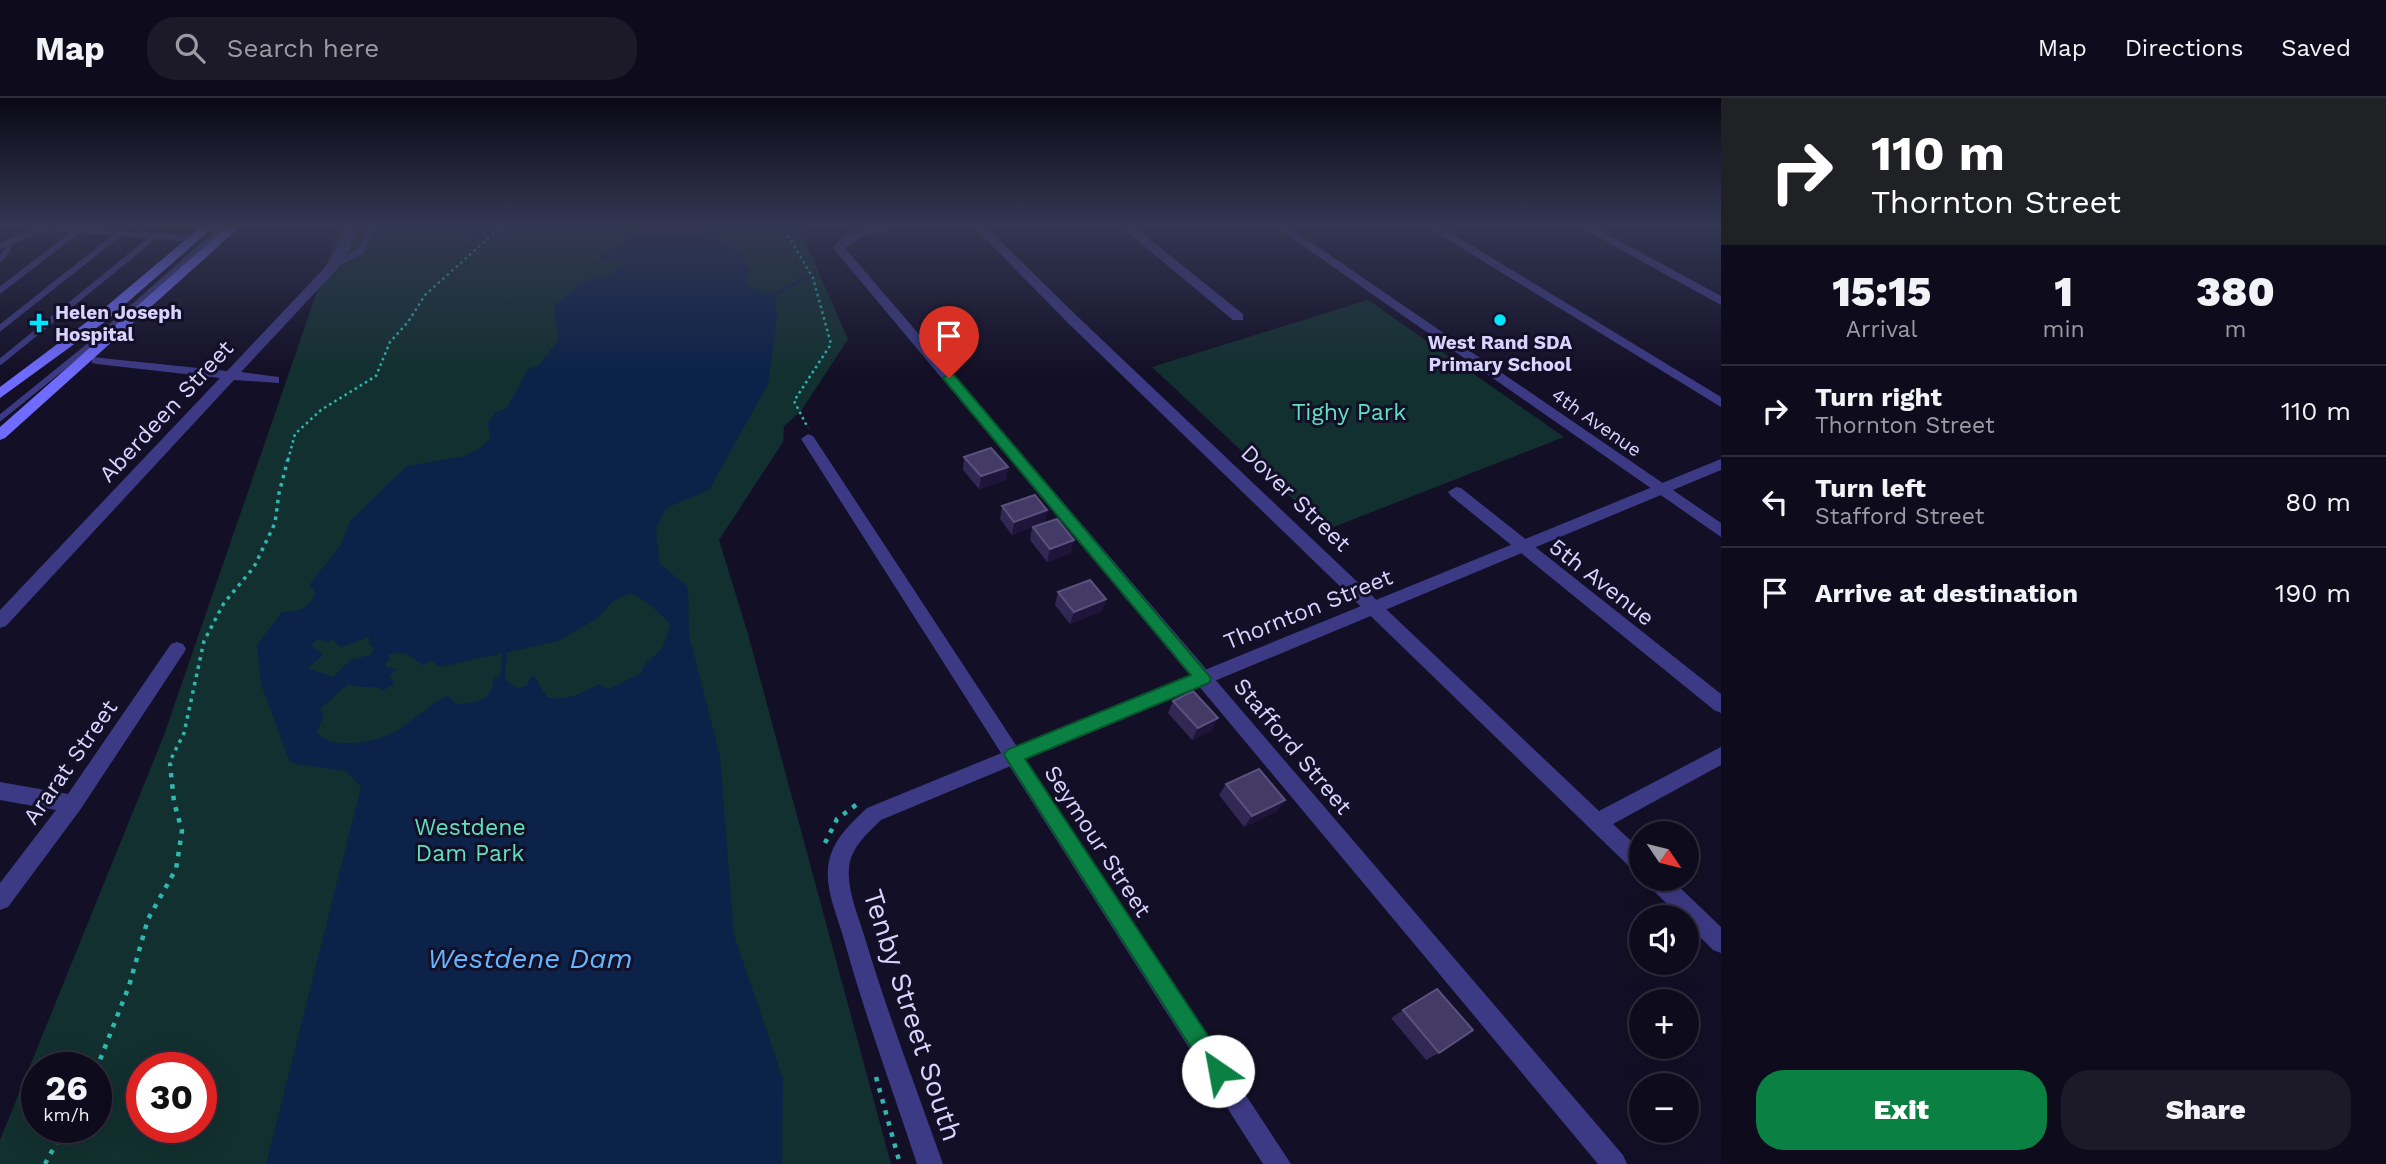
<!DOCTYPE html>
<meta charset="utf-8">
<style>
:root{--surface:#0e0b1c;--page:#1c1929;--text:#f1f3f6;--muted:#9b9ba3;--line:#2e2b3b;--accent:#0b8043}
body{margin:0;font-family:"Work Sans",sans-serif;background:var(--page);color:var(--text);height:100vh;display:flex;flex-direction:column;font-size:26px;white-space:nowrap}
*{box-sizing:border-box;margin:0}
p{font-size:23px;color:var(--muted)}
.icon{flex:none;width:38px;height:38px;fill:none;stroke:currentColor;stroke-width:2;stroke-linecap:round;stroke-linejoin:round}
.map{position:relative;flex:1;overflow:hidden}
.side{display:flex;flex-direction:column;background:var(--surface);width:665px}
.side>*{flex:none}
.top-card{background:#202124;color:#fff;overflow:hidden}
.needle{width:46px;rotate:125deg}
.buttons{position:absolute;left:1629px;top:723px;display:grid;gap:14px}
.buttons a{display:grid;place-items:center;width:70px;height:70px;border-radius:50%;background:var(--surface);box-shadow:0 7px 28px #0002,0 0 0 2px var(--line);font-size:35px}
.speed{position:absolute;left:21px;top:954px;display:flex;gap:14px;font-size:35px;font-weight:700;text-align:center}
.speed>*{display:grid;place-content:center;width:91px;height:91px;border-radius:50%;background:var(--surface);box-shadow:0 7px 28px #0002,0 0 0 2px var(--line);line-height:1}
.speed small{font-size:18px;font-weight:400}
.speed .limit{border:10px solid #d22;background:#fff;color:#111}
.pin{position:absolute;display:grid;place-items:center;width:60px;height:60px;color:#fff;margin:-72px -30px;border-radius:50% 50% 50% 0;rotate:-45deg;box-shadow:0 0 7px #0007}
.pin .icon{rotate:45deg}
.me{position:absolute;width:77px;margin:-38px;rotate:327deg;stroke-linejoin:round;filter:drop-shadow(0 0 5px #0008)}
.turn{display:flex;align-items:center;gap:24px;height:147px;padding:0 35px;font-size:32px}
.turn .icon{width:91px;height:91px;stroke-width:2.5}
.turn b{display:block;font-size:49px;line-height:60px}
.eta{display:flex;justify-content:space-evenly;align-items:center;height:119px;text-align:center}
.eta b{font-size:42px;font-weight:800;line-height:49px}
.cta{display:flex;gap:14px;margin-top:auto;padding:14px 35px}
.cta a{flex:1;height:80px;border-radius:28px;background:var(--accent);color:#fff;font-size:28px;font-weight:800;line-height:80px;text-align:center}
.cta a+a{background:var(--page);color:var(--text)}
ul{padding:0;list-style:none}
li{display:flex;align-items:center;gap:21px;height:91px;padding:0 35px;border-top:2px solid var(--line)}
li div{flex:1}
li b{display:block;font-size:26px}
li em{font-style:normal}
header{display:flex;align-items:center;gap:42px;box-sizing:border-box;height:98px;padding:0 35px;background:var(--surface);border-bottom:2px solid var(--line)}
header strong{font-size:33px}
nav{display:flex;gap:38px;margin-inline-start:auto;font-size:24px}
.search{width:490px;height:63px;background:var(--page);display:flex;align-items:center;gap:18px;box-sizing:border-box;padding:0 24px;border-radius:28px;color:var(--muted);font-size:26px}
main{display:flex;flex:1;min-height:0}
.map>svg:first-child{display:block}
.green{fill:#12302f;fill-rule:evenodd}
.water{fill:#0c2248;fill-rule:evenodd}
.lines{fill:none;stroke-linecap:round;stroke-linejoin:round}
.stream-far1{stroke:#0c2248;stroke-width:3.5}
.stream{stroke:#0c2248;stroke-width:5}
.path-far2{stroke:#2fb8b0;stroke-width:2.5;stroke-dasharray:2.5 3.5;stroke-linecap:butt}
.path-far1{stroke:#2fb8b0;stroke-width:3.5;stroke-dasharray:3.5 5;stroke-linecap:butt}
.path{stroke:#2fb8b0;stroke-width:4.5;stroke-dasharray:4.5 7;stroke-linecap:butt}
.service{stroke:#3d3a85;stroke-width:6}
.minor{fill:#3d3a85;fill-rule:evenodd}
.tertiary{fill:#3d3a85;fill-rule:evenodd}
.secondary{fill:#6f6bff;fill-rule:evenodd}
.wall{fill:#312854}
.shaded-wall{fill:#1d163a}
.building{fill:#433a66;stroke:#5a527e;stroke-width:2}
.route{fill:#0b8043;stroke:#07532c;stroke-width:2}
.poi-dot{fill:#00e5ff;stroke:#130f26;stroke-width:2.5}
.labels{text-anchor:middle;stroke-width:6;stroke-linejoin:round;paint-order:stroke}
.far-poi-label{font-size:19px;font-weight:bold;fill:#d9d4ff;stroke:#130f26;text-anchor:start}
.far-street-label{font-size:19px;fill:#d9d4ff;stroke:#130f26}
.street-label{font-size:23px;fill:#d9d4ff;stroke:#130f26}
.park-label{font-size:23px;fill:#5fe0c0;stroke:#130f26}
.near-water-label{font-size:28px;font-style:italic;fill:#62b6ff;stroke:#130f26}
.near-street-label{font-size:28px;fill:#d9d4ff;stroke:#130f26}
</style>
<header>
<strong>Map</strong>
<div class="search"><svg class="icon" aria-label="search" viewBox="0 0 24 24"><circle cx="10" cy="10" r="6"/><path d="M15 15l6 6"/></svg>Search here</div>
<nav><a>Map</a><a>Directions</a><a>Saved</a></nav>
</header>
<main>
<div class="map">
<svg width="1721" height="1066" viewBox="0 0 1721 1066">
<rect width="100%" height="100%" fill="#130f26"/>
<g class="green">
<path d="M340 127H490L450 166 492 127H798L848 241 801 313 784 328 783 344 719 442 748 536 891 1066H0V1042L164 637ZM37 970H96V1029H37ZM142 970H201V1029H142Z"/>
<polygon points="1368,202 1564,339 1326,432 1152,269"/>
</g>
<path class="water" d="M643 127H695L740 155 750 171 746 187 775 199 777 221 768 286 709 392 666 410 656 430 660 466 688 489 689 537 720 658 734 837 783 981 782 1066H266L361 689 346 673 290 665 261 586 257 547 282 514C300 513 307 512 316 495L309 487 341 447 351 422 407 368 464 358 479 351 490 341 488 325 495 315 507 310 528 271 539 267 558 243 554 208 580 185 591 182 592 179 605 180 620 169 622 162 595 163ZM630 495C648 502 656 513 671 526L662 551 644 567 641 575 609 591 599 586C582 595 566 604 547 599L534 578 530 580 527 588 517 590 501 579H493C494 603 476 606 456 606L448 597C409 618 398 646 346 645 335 645 324 643 317 634L324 616 319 611C331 604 337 593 349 586 361 592 372 586 384 592L394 586 390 577 397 571 386 569 385 565 390 561 388 557C405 552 409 557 422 567L432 563 440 569 558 543 598 520 613 503ZM369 539V546L374 550 370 557 351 562 333 579 308 570 323 557 311 547 318 541 326 544 332 542 341 549Z"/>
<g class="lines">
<polyline class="stream-far1" points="765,201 809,178"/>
<polyline class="stream" points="502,587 505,548"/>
<g class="path-far2">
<polyline points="782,127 813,180 831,246 794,303 808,330"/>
<polyline points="288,362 295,336 321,312 376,278 390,244 408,224 425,197 503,127"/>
</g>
<polyline class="path-far1" points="170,668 170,663 184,635 204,543 224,505 254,469 275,425 279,395 288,361"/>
<g class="path">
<polyline points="825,745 837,721 860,704"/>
<polyline points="96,972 129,888 148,821 176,771 182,733 174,704 170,666"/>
<polyline points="876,979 900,1066"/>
<polyline points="45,1066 65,1029"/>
</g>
<g class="service">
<polyline points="0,148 46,129 194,141"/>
<polyline points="0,161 7,153 8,145"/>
<polyline points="334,167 361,153 373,127"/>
<polyline points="0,192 80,131"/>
<polyline points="0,230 120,135"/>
<polyline points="0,264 155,138"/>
<polyline points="0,320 89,248 226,127"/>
</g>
<g class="minor">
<polygon points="346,127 358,127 350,150 338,170 241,274 279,279 279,285 234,282 6,528 0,530 0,512 220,280 97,266 92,265 92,259 227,273 329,165"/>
<path d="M909 127 861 139 845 150 1623 1057 1627 1066H1598L833 150C849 127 884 126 909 127Z"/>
<polygon points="972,127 984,127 1078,219 1599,713 1721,649 1721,667 1613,726 1642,753 1642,777 1635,774 1068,225"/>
<polygon points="1119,127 1132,127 1243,216 1243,222 1233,222"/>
<polygon points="1273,127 1286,127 1721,425 1721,439"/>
<polygon points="1424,127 1438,127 1721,299 1721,309"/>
<polygon points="1576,127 1590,127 1721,198 1721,207"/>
<polygon points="808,336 813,338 1291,1066 1263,1066 801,341"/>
<polygon points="1456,389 1461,390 1721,596 1721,615 1714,612 1451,398 1448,394"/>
<polygon points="177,544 183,546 186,551 183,556 80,712 8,809 0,812 0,785 56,712 0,702 0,684 68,696 171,546"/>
<polygon points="1645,780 1670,780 1721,829 1721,855 1713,852 1687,826 1687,819 1680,819 1648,787"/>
</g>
<path class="tertiary" d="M1721 361V372L881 722C867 736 851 749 849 770 847 792 858 817 864 837 887 914 916 990 943 1066H917C892 990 864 915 843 838 837 817 826 793 828 771 830 744 849 727 867 710Z"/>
<g class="secondary">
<polygon points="203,127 216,127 106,223 0,300 0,289 96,217"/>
<polygon points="229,127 242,127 5,340 0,342 0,329"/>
</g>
</g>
<g class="wall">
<polygon points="964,359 1008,369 1006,382 979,391 963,372"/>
<polygon points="1002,408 1047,412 1045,425 1071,455 1047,464 1030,442 1032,429 1012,437 1000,421"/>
<polygon points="1058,494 1106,501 1102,513 1070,526 1055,507"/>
<polygon points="1173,603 1212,632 1192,642 1168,615"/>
<polygon points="1226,686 1285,702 1277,713 1244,729 1219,697"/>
<polygon points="1403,912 1439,955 1426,962 1391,920"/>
</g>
<g class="shaded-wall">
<polygon points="1008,369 1006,382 979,391 981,378"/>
<polygon points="1047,412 1045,425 1012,437 1014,424"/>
<polygon points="1074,442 1071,455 1047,464 1050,451"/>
<polygon points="1106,501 1102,513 1070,526 1074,514"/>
<polygon points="1218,620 1212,632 1192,642 1198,630"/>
<polygon points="1285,702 1277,713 1244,729 1252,718"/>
</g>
<g class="building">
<polygon points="991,350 1008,369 981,378 964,359"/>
<polygon points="1035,397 1047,412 1014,424 1002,408"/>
<polygon points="1057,421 1074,442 1050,451 1033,429"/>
<polygon points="1090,482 1106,501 1074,514 1058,494"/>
<polygon points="1193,593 1218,620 1198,630 1173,603"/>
<polygon points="1259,671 1285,702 1252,718 1226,686"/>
<polygon points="1437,891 1473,932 1439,955 1403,912"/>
</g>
<linearGradient id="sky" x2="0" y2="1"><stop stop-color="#0a0815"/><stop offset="0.46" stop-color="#333752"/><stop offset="1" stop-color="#333752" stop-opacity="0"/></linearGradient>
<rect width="1721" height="276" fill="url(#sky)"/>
<polygon class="route" points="949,276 954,277 1211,580 1209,585 1025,661 1226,965 1229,973 1226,981 1218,984 1211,981 1004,657 1007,652 1191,577 945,283 943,280"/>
<g class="poi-dot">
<circle cx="1500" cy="222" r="7"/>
<path d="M35.5 214.5h7v7h7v7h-7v7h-7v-7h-7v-7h7z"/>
</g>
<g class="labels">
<g class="far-poi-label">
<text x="55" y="221">Helen Joseph<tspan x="55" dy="22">Hospital</tspan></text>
<text x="1500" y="251" text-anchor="middle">West Rand SDA<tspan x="1500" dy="22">Primary School</tspan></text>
</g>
<g class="far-street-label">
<text transform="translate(1597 324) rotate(35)" y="7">4th Avenue</text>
</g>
<g class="street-label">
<text transform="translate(166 313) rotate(-47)" y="8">Aberdeen Street</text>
<text transform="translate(1296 400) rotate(44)" y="8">Dover Street</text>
<text transform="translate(1602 484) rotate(38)" y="8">5th Avenue</text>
<text transform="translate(1308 511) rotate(-22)" y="8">Thornton Street</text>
<text transform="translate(1293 648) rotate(50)" y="8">Stafford Street</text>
<text transform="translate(70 664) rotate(-55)" y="8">Ararat Street</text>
<text transform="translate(1098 743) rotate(57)" y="8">Seymour Street</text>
</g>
<g class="park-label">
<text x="1349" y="322">Tighy Park</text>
<text x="470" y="737">Westdene<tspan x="470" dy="26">Dam Park</tspan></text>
</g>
<g class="near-water-label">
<text x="530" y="870">Westdene Dam</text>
</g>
<g class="near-street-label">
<text transform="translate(913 917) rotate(72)" y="10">Tenby Street South</text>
</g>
</g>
</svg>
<div class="buttons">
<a><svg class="needle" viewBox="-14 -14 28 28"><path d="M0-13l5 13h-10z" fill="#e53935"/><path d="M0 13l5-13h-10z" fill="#9b9ba3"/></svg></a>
<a><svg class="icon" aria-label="sound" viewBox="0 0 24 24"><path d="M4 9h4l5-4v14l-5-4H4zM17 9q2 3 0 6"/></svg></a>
<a>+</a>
<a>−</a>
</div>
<div class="speed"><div>26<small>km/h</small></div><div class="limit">30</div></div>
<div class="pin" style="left:949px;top:280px;background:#d93025"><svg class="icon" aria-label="arrive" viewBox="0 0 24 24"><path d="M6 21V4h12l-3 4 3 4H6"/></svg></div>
<svg class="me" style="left:1218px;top:973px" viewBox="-20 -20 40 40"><circle r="19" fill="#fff"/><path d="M0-13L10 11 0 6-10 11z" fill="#0b8043"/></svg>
</div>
<section class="side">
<div class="top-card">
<div class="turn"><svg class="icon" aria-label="right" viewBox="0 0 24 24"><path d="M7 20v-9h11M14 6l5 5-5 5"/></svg><div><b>110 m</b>Thornton Street</div></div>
</div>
<div class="eta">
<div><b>15:15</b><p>Arrival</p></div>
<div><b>1</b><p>min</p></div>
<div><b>380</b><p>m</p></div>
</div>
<ul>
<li><svg class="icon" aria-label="right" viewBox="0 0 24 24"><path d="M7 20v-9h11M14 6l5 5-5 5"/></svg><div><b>Turn right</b><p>Thornton Street</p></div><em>110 m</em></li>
<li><svg class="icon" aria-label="left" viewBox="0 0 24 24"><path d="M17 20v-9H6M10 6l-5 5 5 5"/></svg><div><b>Turn left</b><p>Stafford Street</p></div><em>80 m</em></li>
<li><svg class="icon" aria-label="arrive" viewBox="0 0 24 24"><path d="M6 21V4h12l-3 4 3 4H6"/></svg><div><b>Arrive at destination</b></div><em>190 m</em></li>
</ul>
<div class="cta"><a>Exit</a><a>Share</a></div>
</section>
</main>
